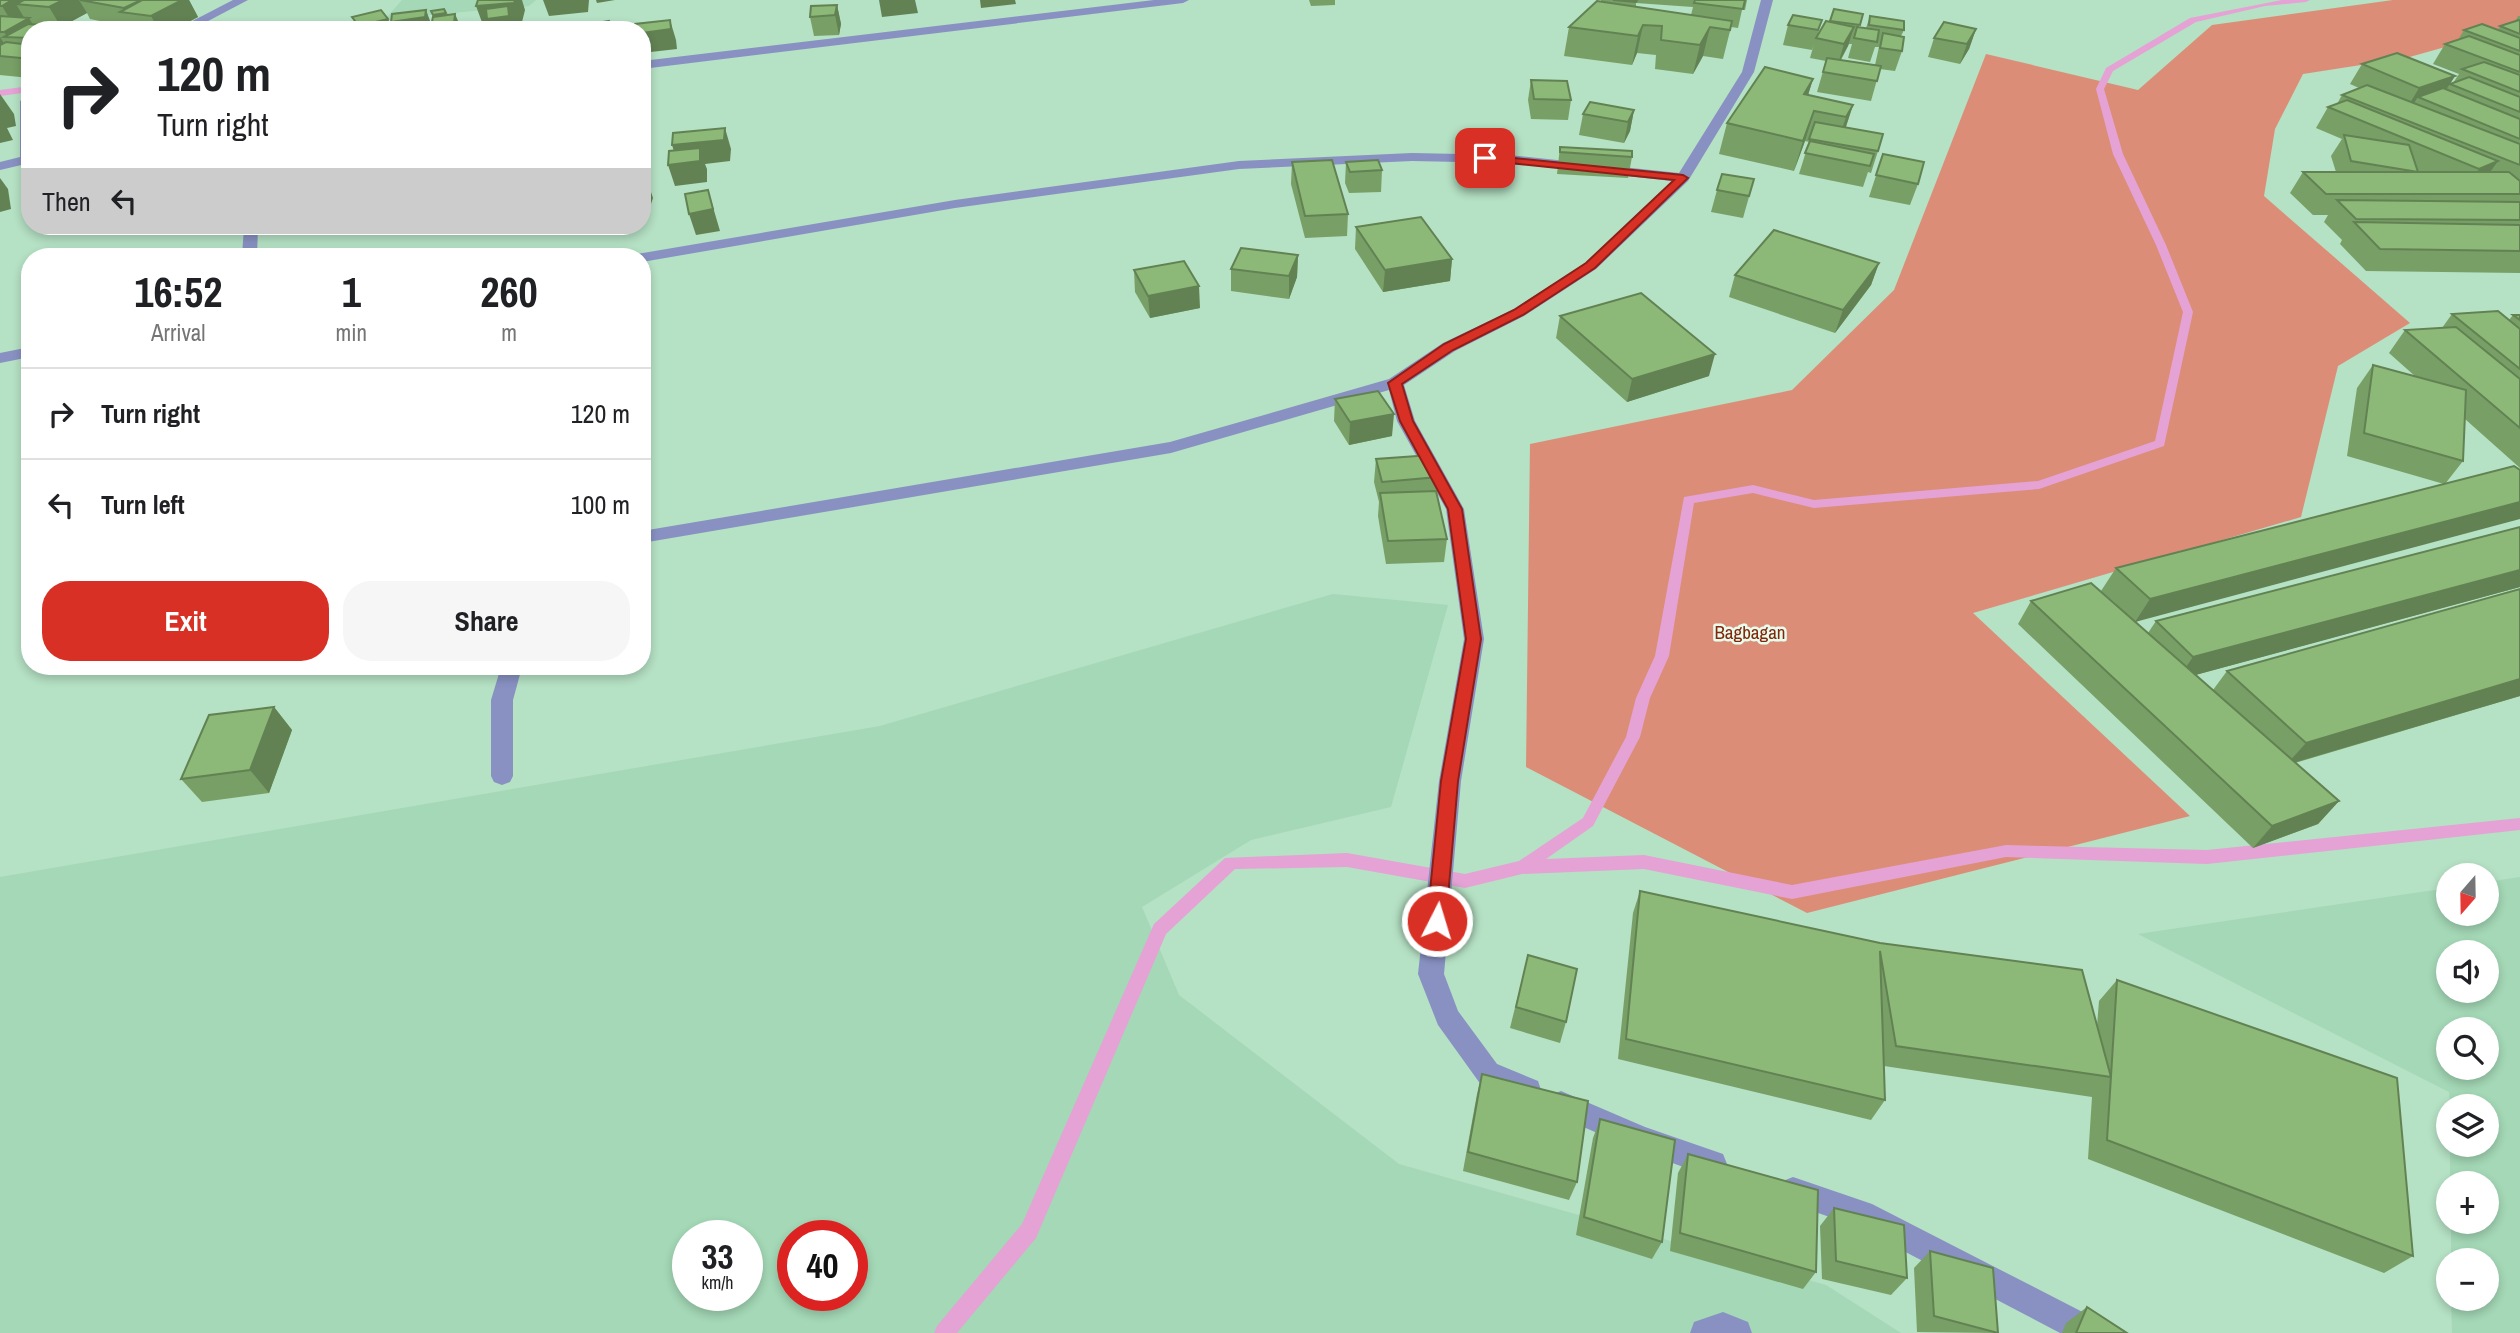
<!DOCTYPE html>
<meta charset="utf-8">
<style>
:root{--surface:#fff;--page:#f6f6f6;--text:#202124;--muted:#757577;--line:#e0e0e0;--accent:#d93025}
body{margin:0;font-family:"Archivo Narrow",sans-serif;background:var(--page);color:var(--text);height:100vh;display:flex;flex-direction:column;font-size:26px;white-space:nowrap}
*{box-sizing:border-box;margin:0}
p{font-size:23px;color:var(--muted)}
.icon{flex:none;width:38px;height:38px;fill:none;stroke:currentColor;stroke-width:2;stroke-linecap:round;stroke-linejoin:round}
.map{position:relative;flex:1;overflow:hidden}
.details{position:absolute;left:21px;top:248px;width:630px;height:427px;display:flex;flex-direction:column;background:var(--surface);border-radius:28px;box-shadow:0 4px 10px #0003}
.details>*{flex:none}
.guide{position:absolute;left:21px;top:21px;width:630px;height:214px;border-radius:28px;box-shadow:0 4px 10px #0003;background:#fff;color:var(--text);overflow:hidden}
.needle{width:46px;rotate:200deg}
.fabs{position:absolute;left:2436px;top:863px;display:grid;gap:14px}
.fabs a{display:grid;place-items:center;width:63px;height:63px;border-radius:50%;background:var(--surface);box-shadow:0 4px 10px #0003;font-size:35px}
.speed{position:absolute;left:672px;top:1220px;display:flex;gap:14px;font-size:35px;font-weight:700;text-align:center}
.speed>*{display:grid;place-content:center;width:91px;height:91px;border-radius:50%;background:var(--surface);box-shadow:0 4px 10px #0003;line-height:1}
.speed small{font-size:18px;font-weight:400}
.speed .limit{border:10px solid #d22;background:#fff;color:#111}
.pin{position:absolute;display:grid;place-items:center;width:60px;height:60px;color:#fff;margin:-30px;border-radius:14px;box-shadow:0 4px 10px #0006}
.me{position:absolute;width:77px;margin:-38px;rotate:5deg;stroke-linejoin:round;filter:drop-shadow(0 0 5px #0008)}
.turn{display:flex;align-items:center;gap:24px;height:147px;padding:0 21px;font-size:32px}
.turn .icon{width:91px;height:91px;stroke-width:2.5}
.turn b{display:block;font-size:49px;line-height:60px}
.then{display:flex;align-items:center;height:66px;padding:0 21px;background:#0003;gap:14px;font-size:26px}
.eta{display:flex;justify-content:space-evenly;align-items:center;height:119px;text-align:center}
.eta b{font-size:42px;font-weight:700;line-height:49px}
.cta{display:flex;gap:14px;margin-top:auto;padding:14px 21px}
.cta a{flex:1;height:80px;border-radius:28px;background:var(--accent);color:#fff;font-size:28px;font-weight:700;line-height:80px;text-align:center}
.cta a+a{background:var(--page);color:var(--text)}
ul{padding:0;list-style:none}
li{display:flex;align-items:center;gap:21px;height:91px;padding:0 21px;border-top:2px solid var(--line)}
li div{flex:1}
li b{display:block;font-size:26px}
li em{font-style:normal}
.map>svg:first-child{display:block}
.built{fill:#a4d8b6;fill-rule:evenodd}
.forest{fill:#dc8d77}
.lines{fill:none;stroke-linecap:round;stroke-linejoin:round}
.stream{fill:#e5a2d5;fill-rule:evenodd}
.minor{fill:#8891c2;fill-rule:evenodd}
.wall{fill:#789f66;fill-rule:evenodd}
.shaded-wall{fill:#628253}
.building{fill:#8cb977;stroke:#628253;stroke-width:2}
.route{fill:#d93025;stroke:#8d1f18;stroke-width:2}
.labels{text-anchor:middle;stroke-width:5;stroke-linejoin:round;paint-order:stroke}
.park-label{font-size:19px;fill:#84260b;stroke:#e6fced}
</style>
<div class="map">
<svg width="2520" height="1333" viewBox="0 0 2520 1333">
<rect width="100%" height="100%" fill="#b5e1c4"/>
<g class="built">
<polygon points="402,0 536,0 529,6 385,19"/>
<path d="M1333 594 1448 605 1391 807 1251 840 1142 907 1179 995 1399 1164 1826 1285 1901 1333H0V877L880 726ZM688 1236H747V1295H688ZM793 1236H852V1295H793Z"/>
<path d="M2520 877V1333H2452L2451 1299 2487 1298V1260H2451V1222H2487V1183H2450V1145L2487 1144V1106H2450L2449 1092 2138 934 2448 888V914H2487V882ZM2448 952H2487V990H2448ZM2448 1029H2487V1068H2448Z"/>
</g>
<polygon class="forest" points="2393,0 2520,0 2520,26 2406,58 2303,74 2275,129 2264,196 2410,323 2338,366 2301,517 1973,613 2190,816 1807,913 1526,767 1530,444 1792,390 1894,290 1986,54 2138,90 2212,25"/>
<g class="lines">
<g class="stream">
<polygon points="2282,0 2310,0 2306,2 2265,6 2196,22 2113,71 2104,89 2123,154 2166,245 2193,312 2164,446 2039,489 1814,508 1753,493 1694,503 1669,656 1650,698 1640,737 1593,826 1546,859 1644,855 1792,885 2006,845 2207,850 2520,818 2520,830 2207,864 2006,857 1792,899 1644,869 1522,874 1465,888 1347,867 1235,869 1166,934 1036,1238 957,1333 934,1333 937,1326 1022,1224 1154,924 1225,858 1347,853 1465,874 1519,861 1583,818 1626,737 1636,698 1655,656 1684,497 1753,485 1814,500 2038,481 2155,441 2183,312 2156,245 2113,154 2096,89 2106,68 2190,18"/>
<polygon points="30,86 30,92 0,96 0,90"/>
</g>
<g class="minor">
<polygon points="233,0 248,0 191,30 175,30"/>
<polygon points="1154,0 1189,0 1183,3 642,69 642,61"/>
<polygon points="1761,0 1773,0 1754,72 1688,181 1596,269 1524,316 1455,351 1404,385 1415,421 1464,509 1484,639 1461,781 1444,974 1458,1011 1497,1064 1538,1081 1541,1090 1538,1099 1528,1103 1479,1082 1438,1025 1418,974 1439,781 1464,639 1446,509 1397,421 1389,390 1171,453 642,543 642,531 1170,442 1389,379 1443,343 1512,310 1586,263 1672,181 1509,163 1412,161 1239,169 955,208 642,262 642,257 635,257 637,254 955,200 1239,161 1412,153 1509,155 1679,173 1742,72"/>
<polygon points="27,97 30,98 30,163 0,170 0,162 20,157 20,101"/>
<polygon points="244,226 258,226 257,257 242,257"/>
<polygon points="30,347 30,357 0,363 0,353"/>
<polygon points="501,667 522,667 513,700 513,776 510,782 502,785 494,782 491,776 491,700"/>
<polygon points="1561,1091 1645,1127 1723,1154 1727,1164 1723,1174 1713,1178 1632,1148 1551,1113 1547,1104 1551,1095"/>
<polygon points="1793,1177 1872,1204 2102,1322 2106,1333 2060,1333 1856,1226 1783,1201 1779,1191 1783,1181"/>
<polygon points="1723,1312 1748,1322 1752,1333 1690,1333 1694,1322"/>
</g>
</g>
<g class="wall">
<polygon points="0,0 189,0 198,17 173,30 120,30 129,27 90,19 87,13 61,27 57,26 60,30 30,30 30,78 0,75"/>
<polygon points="1309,0 1335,0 1335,5 1311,6"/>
<path d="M1601 0H1747L1745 10H1742L1738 28 1731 27 1723 59 1703 56 1693 74 1655 69 1656 55 1637 53 1632 65 1564 56 1569 27 1601 2ZM1636 3 1693 7 1691 15 1636 7Z"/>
<polygon points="837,5 841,24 839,35 814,36 810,17"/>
<path d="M1834 9 1863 14 1859 27 1866 28 1870 16 1904 30 1901 36 1902 51 1895 71 1880 69 1871 101 1817 92 1826 61 1810 58 1814 44 1812 50 1783 45 1788 25 1822 20 1817 37 1830 22ZM1849 44H1852L1848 58 1870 62 1875 47H1879L1875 65 1841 60Z"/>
<polygon points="2518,16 2520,16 2520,273 2366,271 2340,244 2342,240 2324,222 2328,215 2313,215 2290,193 2303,172 2336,172 2331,156 2342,139 2316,128 2328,107 2337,104 2342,95 2359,88 2350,84 2362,64 2455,76 2450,84 2453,83 2459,74 2433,64 2445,44 2458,40 2464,30 2498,30 2500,26 2515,22"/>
<polygon points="352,17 388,19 393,30 358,30"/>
<polygon points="1976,29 1969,49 1960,64 1928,57 1934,38"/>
<polygon points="1813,79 1808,95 1853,105 1846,127 1878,151 1871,173 1868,172 1863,187 1799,174 1809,142 1805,141 1794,171 1719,154 1727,123"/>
<polygon points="1531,80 1571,100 1568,120 1531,119 1528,100"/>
<polygon points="1634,110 1630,131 1624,143 1579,135 1583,114"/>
<polygon points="1560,147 1632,157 1628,178 1557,174"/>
<polygon points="1883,154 1918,184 1910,205 1869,197"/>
<polygon points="1292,162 1348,214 1347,236 1305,238 1291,184"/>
<polygon points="1346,162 1382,170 1381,192 1349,193 1345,183"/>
<polygon points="1754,179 1743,218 1711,212 1717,190"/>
<polygon points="1356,227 1452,259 1450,281 1383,292 1355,249"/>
<polygon points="1298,255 1297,277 1289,299 1231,291 1231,269"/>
<polygon points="1879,263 1871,285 1835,333 1729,297 1735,275"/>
<polygon points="1134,270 1200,308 1150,318 1135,292"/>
<polygon points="2452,314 2509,320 2513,315 2520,315 2520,468 2465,419 2463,461 2445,484 2136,622 2148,633 2156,621 2520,527 2520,587 2195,675 2213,690 2227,671 2520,589 2520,696 2295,763 2339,801 2318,824 2253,848 2018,624 2031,601 2116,604 2101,591 2116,568 2444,484 2347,456 2357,388 2373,365 2416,377 2389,353 2405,330 2442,328"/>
<polygon points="1560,316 1709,376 1627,402 1556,338"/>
<polygon points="1335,399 1392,436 1349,445 1334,421"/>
<polygon points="1376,459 1438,477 1436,491 1447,539 1444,562 1386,564 1378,516 1379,502 1374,482"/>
<polygon points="274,707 292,730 269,793 202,802 181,779"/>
<polygon points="1640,891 1880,943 2097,1026 2099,1001 2117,980 2413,1256 2384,1273 2088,1159 2092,1097 1884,1066 1885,1100 1871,1120 1618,1059 1633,913"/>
<polygon points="1528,955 1566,1022 1560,1043 1510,1028"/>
<polygon points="1482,1074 1577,1182 1569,1200 1463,1171 1477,1094"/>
<polygon points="1600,1119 1662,1242 1652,1259 1576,1235 1593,1138"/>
<polygon points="1688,1154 1816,1272 1803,1289 1670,1251 1678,1173"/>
<polygon points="1834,1208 1907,1278 1891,1295 1822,1279 1820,1226"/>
<polygon points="1930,1251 1998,1333 1917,1332 1914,1268"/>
<polygon points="2087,1307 2127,1333 2062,1333 2066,1323"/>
</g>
<g class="shaded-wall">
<polygon points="12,0 35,0 16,4 25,19 14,26 2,6"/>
<polygon points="63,0 79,0 87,13 61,27 49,7"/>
<polygon points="118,0 189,0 198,17 173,30 159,30 151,16 126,13"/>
<polygon points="515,0 522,0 525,10 522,22 515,23 516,30 491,30 489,25 483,25 476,6"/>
<polygon points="543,0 589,0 588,12 549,16"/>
<polygon points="596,0 615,0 597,3"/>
<polygon points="879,0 915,0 918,13 882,17"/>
<polygon points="980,0 1015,0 1016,4 981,8"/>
<polygon points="837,5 841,24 839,35 835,15"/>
<polygon points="444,9 450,23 455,14 462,30 395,30 391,22 426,10 432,26 437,25 433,15"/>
<polygon points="29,18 36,30 7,37 4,32"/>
<polygon points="388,19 393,30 361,30 359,26"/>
<polygon points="670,20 676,40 677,49 642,53 642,33"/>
<polygon points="1643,25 1637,53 1632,65 1638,36"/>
<polygon points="57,26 60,30 50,30"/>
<polygon points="1710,27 1703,56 1693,74 1700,45"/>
<polygon points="1854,27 1848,46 1838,64 1844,44"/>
<polygon points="1976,29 1969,49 1960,64 1967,44"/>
<polygon points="0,37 12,56 0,56"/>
<polygon points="30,53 30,60 26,60 30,65 30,71 21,58"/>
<polygon points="2455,76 2442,96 2418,97 2412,106 2407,108 2419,88"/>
<polygon points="1813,79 1804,108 1804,94"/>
<polygon points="0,94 14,114 16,126 7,128 13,140 0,143"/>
<polygon points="1853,105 1843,135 1837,144 1846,117"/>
<polygon points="1634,110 1630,131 1624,143 1628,122"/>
<polygon points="1814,111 1805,141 1794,171 1803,141"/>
<polygon points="725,128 731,149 730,161 705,164 707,169 707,182 675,186 668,165 678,164 672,145"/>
<polygon points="2498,161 2483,182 2464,190 2479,169"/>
<polygon points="646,177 653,198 645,222 642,214 642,186"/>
<polygon points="0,178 8,189 11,209 0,212"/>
<polygon points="708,190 720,231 696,235 689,214"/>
<polygon points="1298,255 1297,277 1289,299 1289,276"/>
<polygon points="1452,259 1450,281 1383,292 1385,270"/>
<polygon points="1879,263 1871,285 1835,333 1843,310"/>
<polygon points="1199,286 1200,308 1150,318 1148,296"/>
<polygon points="30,303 30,311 24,304"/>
<polygon points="1715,354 1709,376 1627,402 1632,379"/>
<polygon points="1394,414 1392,436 1349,445 1350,422"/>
<polygon points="2520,502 2520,519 2135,622 2150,599"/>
<polygon points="2520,570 2520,587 2177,680 2193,657"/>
<polygon points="2520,679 2520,696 2286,765 2306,743"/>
<polygon points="274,707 292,730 269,793 250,770"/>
<polygon points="2339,801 2318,824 2253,848 2272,826"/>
</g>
<g class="building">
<polygon points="0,0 12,0 2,6 0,6"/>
<polygon points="24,0 63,0 49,7 16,4"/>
<polygon points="80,0 141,0 124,8"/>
<polygon points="142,0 182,0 151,16 120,12"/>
<polygon points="478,0 515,0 514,3 476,6"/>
<polygon points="1613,0 1637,0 1636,2"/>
<polygon points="1695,0 1745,0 1743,9 1694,3"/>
<polygon points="1597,1 1732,21 1730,30 1710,27 1700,45 1661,40 1662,26 1643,25 1638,36 1569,27"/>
<polygon points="837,5 835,15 810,17 811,6"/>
<polygon points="508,6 509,16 487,19 486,9"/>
<polygon points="444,9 446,13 433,15 431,11"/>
<polygon points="1834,9 1863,14 1860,25 1830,21"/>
<polygon points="381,10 388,19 359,26 352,17"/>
<polygon points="426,10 425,17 391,22 392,14"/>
<polygon points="455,14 454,23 431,26 433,17"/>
<polygon points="1793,15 1822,20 1818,30 1788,25"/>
<polygon points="0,16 29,18 4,32 0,32"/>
<polygon points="1870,16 1904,21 1904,30 1869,25"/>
<polygon points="670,20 671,29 642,33 642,30 635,30 635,24"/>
<polygon points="2519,20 2520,21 2520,34 2500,26"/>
<polygon points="609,21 612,29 588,30 586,25"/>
<polygon points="1826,21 1854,27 1844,44 1816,38"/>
<polygon points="1944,22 1976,29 1967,44 1934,38"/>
<polygon points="28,24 57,26 50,30 30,30 30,38 4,37"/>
<polygon points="2482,24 2520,38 2520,51 2464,30"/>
<polygon points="320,25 320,30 285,30"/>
<polygon points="502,25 503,30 469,30"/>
<polygon points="127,26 147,30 120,30"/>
<polygon points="1857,27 1879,30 1877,42 1854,38"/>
<polygon points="1883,33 1904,37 1902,51 1880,48"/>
<polygon points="2469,36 2520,55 2520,72 2445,44"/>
<polygon points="6,42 30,45 30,53 21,58 0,56 0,45"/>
<polygon points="2397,53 2455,76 2419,88 2362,64"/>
<polygon points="1827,58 1881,66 1877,81 1823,72"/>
<polygon points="2484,62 2520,75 2520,92 2462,69"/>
<polygon points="1765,67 1813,79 1804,94 1853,105 1846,117 1814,111 1803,141 1727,123"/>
<polygon points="2469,77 2520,97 2520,112 2450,84"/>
<polygon points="1531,80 1567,81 1571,100 1534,99"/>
<polygon points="2367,85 2520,144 2520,165 2342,95"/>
<polygon points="2443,88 2520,119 2520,139 2418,97"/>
<polygon points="2347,100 2498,161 2479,169 2328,107"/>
<polygon points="1590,102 1634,110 1628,122 1583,114"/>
<polygon points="27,118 30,118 29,133"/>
<polygon points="1815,122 1883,134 1878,151 1809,139"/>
<polygon points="725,128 724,140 672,145 673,133"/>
<polygon points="2344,135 2409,145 2418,172 2351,161"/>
<polygon points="1810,141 1874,154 1870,166 1805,153"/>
<polygon points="1560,147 1632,151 1632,157 1560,152"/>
<polygon points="700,148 700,161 668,165 669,151"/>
<polygon points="1883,154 1924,162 1918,184 1876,175"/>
<polygon points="1332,160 1348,214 1305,216 1292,162"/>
<polygon points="1378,160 1382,170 1350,172 1346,162"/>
<polygon points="2303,172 2509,172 2520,181 2520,194 2326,194"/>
<polygon points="1722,174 1754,179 1749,196 1717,190"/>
<polygon points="708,190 713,209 689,214 685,194"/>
<polygon points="2337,200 2520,202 2520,220 2356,219"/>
<polygon points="1421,217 1452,259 1385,270 1356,227"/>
<polygon points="2354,222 2520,225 2520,251 2380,249"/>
<polygon points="1774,230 1879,263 1843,310 1735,275"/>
<polygon points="1241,248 1298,255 1289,276 1231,269"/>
<polygon points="1184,261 1199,286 1148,296 1134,270"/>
<polygon points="1641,293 1715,354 1632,379 1560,316"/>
<polygon points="30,295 30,303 24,304"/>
<polygon points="2498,311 2520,329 2520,369 2452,314"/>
<polygon points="2513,315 2520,315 2520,320"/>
<polygon points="2456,327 2520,379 2520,428 2405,330"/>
<polygon points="2373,365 2466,390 2463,461 2364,433"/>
<polygon points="1378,391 1394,414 1350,422 1335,399"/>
<polygon points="1431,455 1438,477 1382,482 1376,459"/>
<polygon points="2514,466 2520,470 2520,502 2150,599 2116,568"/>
<polygon points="1436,491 1447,539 1388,541 1380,493"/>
<polygon points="2520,527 2520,570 2193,657 2156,621"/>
<polygon points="2091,583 2339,801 2272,826 2031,601"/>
<polygon points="2520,589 2520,679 2306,743 2227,671"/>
<polygon points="274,707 250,770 181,779 209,715"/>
<polygon points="1640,891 1880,943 2082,970 2111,1077 1896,1046 1880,951 1885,1100 1626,1039"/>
<polygon points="1528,955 1577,969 1566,1022 1516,1007"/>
<polygon points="2117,980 2397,1078 2413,1256 2107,1140"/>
<polygon points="1482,1074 1588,1101 1577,1182 1468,1152"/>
<polygon points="1600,1119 1675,1140 1662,1242 1584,1217"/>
<polygon points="1688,1154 1818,1190 1816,1272 1680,1233"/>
<polygon points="1834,1208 1904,1225 1907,1278 1836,1261"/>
<polygon points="1930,1251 1993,1268 1998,1333 1934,1316"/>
<polygon points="2087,1307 2127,1333 2076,1333"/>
</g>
<polygon class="route" points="1485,155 1683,175 1688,178 1595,268 1523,315 1453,350 1402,384 1413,421 1462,509 1481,639 1458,781 1446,921 1443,926 1437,929 1430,926 1427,921 1441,781 1466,639 1448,509 1400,421 1388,383 1444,344 1514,310 1586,263 1674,180 1481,160 1481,156"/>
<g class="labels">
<g class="park-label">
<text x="1750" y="639">Bagbagan</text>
</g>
</g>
</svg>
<div class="fabs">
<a><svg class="needle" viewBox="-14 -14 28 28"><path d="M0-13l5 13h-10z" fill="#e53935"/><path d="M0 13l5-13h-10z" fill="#757577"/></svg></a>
<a><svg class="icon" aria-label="sound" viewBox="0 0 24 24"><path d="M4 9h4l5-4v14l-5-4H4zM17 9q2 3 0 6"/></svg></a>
<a><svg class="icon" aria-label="search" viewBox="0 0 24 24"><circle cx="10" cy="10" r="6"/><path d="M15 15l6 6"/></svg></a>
<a><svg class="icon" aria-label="layers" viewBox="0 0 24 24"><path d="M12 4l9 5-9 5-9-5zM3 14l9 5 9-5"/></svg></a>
<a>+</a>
<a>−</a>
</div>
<div class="speed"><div>33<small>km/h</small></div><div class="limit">40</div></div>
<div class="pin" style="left:1485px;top:158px;background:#d93025"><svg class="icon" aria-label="arrive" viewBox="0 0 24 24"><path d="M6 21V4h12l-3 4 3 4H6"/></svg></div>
<svg class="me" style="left:1437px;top:921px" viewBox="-20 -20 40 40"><circle r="17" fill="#d93025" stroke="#fff" stroke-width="3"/><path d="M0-11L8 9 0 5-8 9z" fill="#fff"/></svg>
<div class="guide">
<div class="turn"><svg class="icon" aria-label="right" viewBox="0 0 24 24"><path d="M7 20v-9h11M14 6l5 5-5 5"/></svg><div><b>120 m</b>Turn right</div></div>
<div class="then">Then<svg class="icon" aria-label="left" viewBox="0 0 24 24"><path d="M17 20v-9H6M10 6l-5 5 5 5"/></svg></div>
</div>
<section class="details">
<div class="eta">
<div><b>16:52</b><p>Arrival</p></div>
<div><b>1</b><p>min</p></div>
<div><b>260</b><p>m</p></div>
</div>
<ul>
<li><svg class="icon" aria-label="right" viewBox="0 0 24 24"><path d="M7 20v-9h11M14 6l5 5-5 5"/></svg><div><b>Turn right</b></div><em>120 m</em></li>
<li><svg class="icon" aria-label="left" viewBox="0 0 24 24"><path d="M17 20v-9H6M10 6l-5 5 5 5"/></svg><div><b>Turn left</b></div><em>100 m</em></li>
</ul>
<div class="cta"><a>Exit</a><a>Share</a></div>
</section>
</div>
